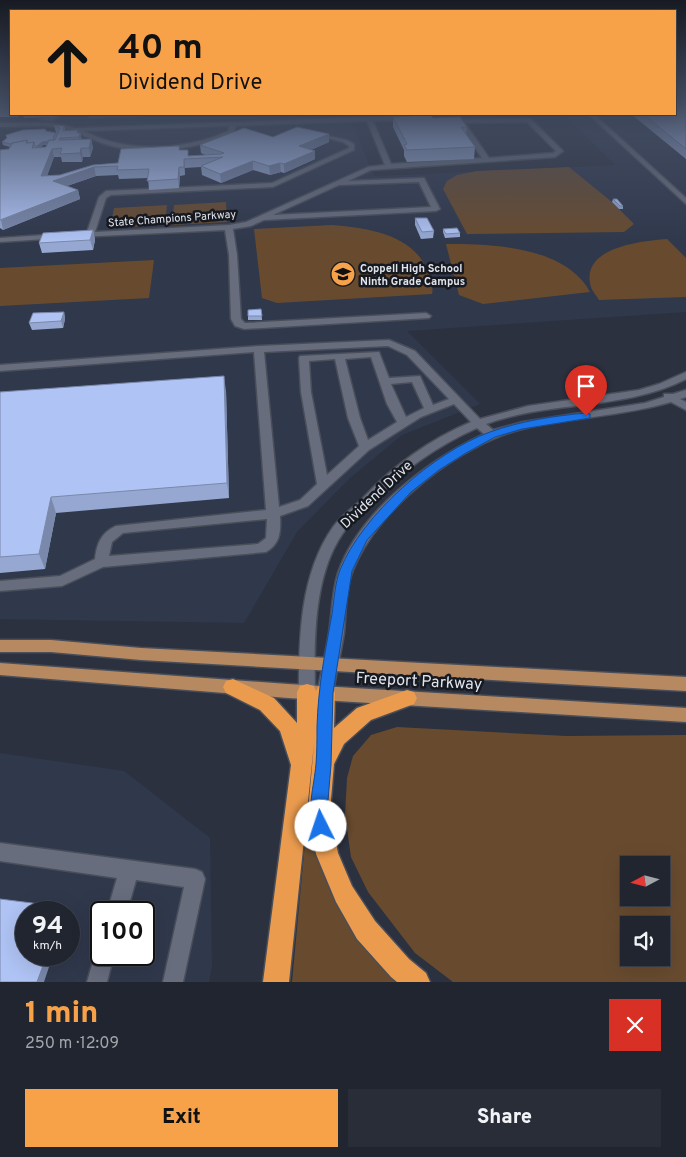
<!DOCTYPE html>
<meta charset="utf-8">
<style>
:root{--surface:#20252f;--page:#282d37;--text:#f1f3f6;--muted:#a2a5aa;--line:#3d424b;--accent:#f7a149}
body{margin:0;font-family:Overpass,sans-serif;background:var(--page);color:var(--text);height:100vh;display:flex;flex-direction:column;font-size:19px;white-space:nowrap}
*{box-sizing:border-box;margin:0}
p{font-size:16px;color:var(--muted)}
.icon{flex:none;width:28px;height:28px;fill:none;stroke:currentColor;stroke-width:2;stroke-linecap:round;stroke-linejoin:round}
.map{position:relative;height:982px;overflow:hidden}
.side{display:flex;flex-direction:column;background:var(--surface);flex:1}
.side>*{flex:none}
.hud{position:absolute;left:10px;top:10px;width:666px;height:105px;border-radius:0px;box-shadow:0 5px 20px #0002,0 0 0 1px var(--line);background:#f7a149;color:#111;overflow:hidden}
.needle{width:32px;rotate:263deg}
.fabs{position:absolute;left:620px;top:856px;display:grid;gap:10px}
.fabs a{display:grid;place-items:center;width:50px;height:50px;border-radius:0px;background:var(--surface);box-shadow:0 5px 20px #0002,0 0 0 1px var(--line);font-size:25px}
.speed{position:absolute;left:15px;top:901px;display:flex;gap:10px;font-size:25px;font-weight:700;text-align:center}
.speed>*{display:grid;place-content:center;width:65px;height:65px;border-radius:50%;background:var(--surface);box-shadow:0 5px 20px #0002,0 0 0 1px var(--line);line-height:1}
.speed small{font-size:12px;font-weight:400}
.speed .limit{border:2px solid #111;border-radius:8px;background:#fff;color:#111}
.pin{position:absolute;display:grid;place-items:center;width:42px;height:42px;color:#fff;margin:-51px -21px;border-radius:50% 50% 50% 0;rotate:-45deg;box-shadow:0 0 5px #0007}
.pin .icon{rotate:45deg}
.me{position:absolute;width:55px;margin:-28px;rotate:356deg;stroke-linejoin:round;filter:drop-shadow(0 0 4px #0008)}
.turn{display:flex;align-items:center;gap:18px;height:105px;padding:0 25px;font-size:22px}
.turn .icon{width:65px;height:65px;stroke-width:2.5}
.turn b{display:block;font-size:35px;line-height:42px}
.round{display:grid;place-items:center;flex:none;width:52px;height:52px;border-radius:0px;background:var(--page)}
.summary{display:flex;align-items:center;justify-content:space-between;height:85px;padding:0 25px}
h1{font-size:30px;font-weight:800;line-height:38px;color:var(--accent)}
.primary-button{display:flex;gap:10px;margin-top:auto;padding:10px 25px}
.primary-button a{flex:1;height:58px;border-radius:0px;background:var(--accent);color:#111;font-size:20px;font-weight:800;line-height:58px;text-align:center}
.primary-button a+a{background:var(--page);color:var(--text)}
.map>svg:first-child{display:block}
.built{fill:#30384c;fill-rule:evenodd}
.green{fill:#684b2f;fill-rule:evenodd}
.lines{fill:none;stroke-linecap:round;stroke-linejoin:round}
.minor-casing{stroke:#494e59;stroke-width:3}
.major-casing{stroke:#494e59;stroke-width:3}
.highway-casing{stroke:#494e59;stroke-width:3}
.minor{fill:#676d7d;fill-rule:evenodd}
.major{fill:#b68961;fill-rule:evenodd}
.highway{fill:#ea9b4e;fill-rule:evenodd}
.wall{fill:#96a8d2;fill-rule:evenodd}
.shaded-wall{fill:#7a88ab}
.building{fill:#afc3f4;stroke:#7a88ab}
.route{fill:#1a73e8;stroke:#114b97}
.labels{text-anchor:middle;stroke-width:5;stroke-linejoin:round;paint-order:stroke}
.far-street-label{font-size:11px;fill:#e0e4ed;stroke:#16191f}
.far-poi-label{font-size:11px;font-weight:bold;fill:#e0e4ed;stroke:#16191f;text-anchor:start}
.street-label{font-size:14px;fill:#e0e4ed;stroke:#16191f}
.near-street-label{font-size:16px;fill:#e0e4ed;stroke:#16191f}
</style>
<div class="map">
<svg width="686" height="982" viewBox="0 0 686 982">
<rect width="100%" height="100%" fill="#2b313f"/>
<g class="built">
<polygon points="0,104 11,114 348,114 374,176 615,165 564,114 675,114 686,104 686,312 407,331 480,404 402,435 350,478 297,532 244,623 0,619"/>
<path d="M0 753 124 771 210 838 212 966 209 982H0ZM26 912H69V955H26ZM101 912H144V955H101Z"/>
</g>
<g class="green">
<polygon points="569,167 612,202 634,224 624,232 467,234 443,189 447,181 457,175 477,171"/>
<polygon points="226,202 227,222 172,225 174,205"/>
<polygon points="167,205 165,225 110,228 114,208"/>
<path d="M332 225C367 228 414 234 428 272 430 279 434 286 432 294L277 303 262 298 254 229Z"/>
<path d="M667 239 686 258V297L599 300C597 296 592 291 591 287 579 247 642 241 667 239Z"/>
<path d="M446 244C492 244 565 246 590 292L483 304 459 295Z"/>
<polygon points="154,260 149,298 0,306 0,268"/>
<path d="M397 727 566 736 686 735V982H453L415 953 368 892 351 857 345 815 347 778 353 756 371 735ZM629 865H661V898H629ZM629 925H661V958H629Z"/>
<polygon points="309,800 319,861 353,931 398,982 292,982"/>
</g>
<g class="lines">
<defs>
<g id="minor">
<polygon points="57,114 64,114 52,121 39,119 51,117"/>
<polygon points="87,114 143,114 140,116 90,118"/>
<polygon points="588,114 594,114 686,198 686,204"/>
<path d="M369 117 409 116 412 118 409 120 373 121 391 164 482 158 459 124 447 123 449 120 531 119 563 151 555 157 371 170 348 181 424 178 440 209 436 211 264 220 251 226 233 229 237 255 241 319 245 323 426 313 431 316 429 318 244 329 235 326 231 319 229 255 225 230 78 237 74 235 87 232 99 197 106 191 272 183 349 148V146L343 142 311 134V132L347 140 354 144V150L273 187 111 195 106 198 95 232 229 225 246 222 368 167 385 165 367 121 236 126 233 133C199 149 149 156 112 146 95 142 79 132 62 128 42 124 20 127 0 127V123C25 123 50 120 75 128ZM527 122 556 151 553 153 489 158 465 123ZM229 126 228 131C196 146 152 151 117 143 106 141 95 136 84 131ZM419 182 431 207 273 215 339 185Z"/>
<polygon points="58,234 61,234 61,238 0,242 0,238"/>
<path d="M389 340 415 351 480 419 528 406 639 390 659 384 686 372V379C623 411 551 400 486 424L493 430 523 422 645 403 664 397V394H673L686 390V397L680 399 686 402V410L671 402C623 416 574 417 526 428 461 443 378 507 353 570 345 590 346 613 344 633 341 653 336 673 333 693L331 698 325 700 319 698 317 693C321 673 326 653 329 633 332 613 332 592 338 573 359 512 428 460 484 434L477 428C437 446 402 470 372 503 363 513 350 521 343 533 313 576 314 642 315 692L313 697 307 699 301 697 299 692C299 637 300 574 333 527 341 516 353 508 363 498 394 465 429 440 471 422L454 404 421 417 369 450 308 506 280 516C281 532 280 544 266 552L103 567 62 586 0 591V581L60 576 95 559C97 543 101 533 116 526L266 510 254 352 0 371V365L259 346ZM388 346 407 355 449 399 433 405 420 376 389 378 379 352 300 356 299 358 301 392 317 484 300 500 279 507 264 352ZM371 357 387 404 397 422 368 440 360 418 345 359ZM335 359 348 418 359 446 327 475 311 392 309 361ZM412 382 424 408 406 417 391 384ZM267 519 266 538 258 544 109 556 112 542 123 533Z"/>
<polygon points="0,843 195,869 202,872 205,879 183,982 163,982 184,887 136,880 127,912 107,912 117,878 0,861"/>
<polygon points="101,946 101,955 114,955 107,982 87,982 97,948"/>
</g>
<g id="major">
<polygon points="0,640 51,640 141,648 686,677 686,691 141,660 51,652 0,652"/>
<polygon points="0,663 288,684 686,708 686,722 288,698 0,675"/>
</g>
<polygon id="highway" points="233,679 274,698 297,723 297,692 300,686 307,684 314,686 316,691 318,687 325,685 332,687 335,693 334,728 357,708 407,690 414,692 417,698 414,704 371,720 344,744 334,764 330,812 338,853 352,886 375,921 409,959 426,973 430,982 397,982 391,977 357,939 336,902 316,854 308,812 314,744 289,982 263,982 291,765 280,731 260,710 226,693 223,687 226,681"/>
</defs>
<use href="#minor" class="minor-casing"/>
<use href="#major" class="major-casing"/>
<use href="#highway" class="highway-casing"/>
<use href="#minor" class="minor"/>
<use href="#major" class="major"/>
<use href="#highway" class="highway"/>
</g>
<g class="wall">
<polygon points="0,104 11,104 11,114 20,114 18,117 0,117"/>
<polygon points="686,104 686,159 631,114 675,114"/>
<polygon points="22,114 55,114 54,117 24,118"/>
<polygon points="407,114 430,114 433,118 467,127 466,134 475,147 474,159 407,162 404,156 404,150 393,127 393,117 407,116"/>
<path d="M54 125 64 126 66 131 78 130V132H80L82 140 91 139 93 148 90 157H83L82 162H62L61 157H54L47 175H60L93 165 118 163 179 146V150L189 156 205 155 201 153 200 145 273 137 329 134V142L311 150 315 151V159L284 173 281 172 270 175 253 170 221 183 202 175 201 167 185 168V175L180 176 179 188 149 190 148 178 119 179 118 175 96 176 67 186 78 190 80 199 3 230 0 228V150L9 149 10 147 3 145 2 142 46 131 56 133ZM43 145H47L46 147 40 148Z"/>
<polygon points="613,199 623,206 623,209 619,209 612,202"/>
<polygon points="415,218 434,231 433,238 421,239 415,225"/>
<polygon points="443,229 460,233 460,237 445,238 443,232"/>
<polygon points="93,230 95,240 93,250 42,253 39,243"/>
<polygon points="261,309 262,320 248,320 248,316"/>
<polygon points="64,312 65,319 63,328 32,330 29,323"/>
<polygon points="226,391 229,498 56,513 45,569 0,573 0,392"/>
</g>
<g class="shaded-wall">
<polygon points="78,130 79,136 80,132 82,141 81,146 77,133"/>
<polygon points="329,134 329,142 299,155 299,146"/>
<polygon points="91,139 93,148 90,157 89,148"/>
<polygon points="54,141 55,143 43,145 38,149 37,146 42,142"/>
<polygon points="81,148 83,157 82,162 80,153"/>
<polygon points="52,149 54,157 44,185 41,176"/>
<polygon points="315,151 315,159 284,173 284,164"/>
<polygon points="184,159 185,168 185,175 184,167"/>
<polygon points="253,161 253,170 221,183 220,174"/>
<polygon points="280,163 281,172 270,175 269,166"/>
<polygon points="94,167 96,176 55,190 53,181"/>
<polygon points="179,167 180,176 179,188 178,179"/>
<polygon points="78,190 80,199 3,230 1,220"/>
<polygon points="93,230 95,240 93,250 90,240"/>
<polygon points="64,312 65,319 63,328 61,321"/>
<polygon points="224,376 226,391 229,498 227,483"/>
<polygon points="51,497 56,513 45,569 39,554"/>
<polygon points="64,907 67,912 62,912"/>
<polygon points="47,955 53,955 44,982 37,982"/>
</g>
<g class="building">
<polygon points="0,104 11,104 11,106 0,107"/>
<polygon points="675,104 686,104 686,149 643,114 675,114"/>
<polygon points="410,114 430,114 433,118 460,117 467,127 461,127 475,147 407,150 404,145 407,144 393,117 411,116"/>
<polygon points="54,125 64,126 63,131 78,130 77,133 80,132 79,137 60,138 59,140 91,139 89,148 81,148 80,153 60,154 62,148 52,149 41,176 60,175 93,165 118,163 121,149 179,146 179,150 188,150 188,156 221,154 224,153 200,145 244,128 273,137 297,127 329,134 299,146 315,151 284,164 280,163 269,166 253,161 220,174 201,166 223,157 184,159 184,167 179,167 178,179 147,181 149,169 117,170 118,166 94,167 53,181 78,190 0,220 0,150 9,149 12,143 27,140 26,143 34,142 32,148 46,147 49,140 55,140 60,128"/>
<polygon points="45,129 46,131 56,133 53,137 54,140 49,140 48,141 42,142 37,146 35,146 34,142 28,143 27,140 12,143 11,144 2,142 7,138 6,135 23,130"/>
<polygon points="613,199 617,199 623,206 620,206"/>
<polygon points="415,218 427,218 434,231 422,232"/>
<polygon points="457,228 460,233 446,234 443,229"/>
<polygon points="93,230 90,240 39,243 43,233"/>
<polygon points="261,309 262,316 248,316 248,310"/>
<polygon points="64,312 61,321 29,323 33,313"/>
<polygon points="224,376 227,483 51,497 39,554 0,557 0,392"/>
<polygon points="0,899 64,907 62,912 26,912 26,955 47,955 37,982 0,982"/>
</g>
<linearGradient id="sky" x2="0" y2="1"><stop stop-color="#181b23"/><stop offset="0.43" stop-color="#444e63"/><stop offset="1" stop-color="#444e63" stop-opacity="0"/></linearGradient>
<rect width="686" height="242" fill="url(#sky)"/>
<path class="route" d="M586 413 590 414V418L522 429 495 437 466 453 439 470 411 492 367 540 352 571 333 693 331 765 327 812 330 826 327 831 321 834 315 831C306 810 314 787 316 764 317 752 317 739 317 727 318 688 325 652 332 614 334 600 335 583 340 570 362 515 434 452 490 432 521 421 553 416 586 413Z"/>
<defs>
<symbol id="school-disc" viewBox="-11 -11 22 22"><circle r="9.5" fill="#f7a149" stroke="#16191f"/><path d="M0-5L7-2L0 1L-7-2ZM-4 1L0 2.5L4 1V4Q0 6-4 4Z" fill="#111"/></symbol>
</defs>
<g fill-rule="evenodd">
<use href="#school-disc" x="329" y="260" width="28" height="28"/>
</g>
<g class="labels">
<g class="far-street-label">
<text transform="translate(172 218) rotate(-4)" y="4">State Champions Parkway</text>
</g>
<g class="far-poi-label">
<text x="360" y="272">Coppell High School<tspan x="360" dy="13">Ninth Grade Campus</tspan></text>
</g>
<g class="street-label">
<text transform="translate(376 494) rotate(-43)" y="5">Dividend Drive</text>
</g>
<g class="near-street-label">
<text transform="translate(419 680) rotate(3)" y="6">Freeport Parkway</text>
</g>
</g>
</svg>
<div class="fabs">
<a><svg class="needle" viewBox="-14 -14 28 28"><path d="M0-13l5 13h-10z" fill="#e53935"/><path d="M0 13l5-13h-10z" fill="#a2a5aa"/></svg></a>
<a><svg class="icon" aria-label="sound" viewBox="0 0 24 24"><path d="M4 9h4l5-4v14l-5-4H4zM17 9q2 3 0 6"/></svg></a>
</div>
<div class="speed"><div>94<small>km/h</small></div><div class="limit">100</div></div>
<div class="pin" style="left:586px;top:416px;background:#d93025"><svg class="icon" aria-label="arrive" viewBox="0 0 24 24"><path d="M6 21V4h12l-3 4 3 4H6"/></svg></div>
<svg class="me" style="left:321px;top:826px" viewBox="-20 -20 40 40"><circle r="19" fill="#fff"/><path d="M0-13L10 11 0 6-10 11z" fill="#1a73e8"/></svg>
<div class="hud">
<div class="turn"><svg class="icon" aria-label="ahead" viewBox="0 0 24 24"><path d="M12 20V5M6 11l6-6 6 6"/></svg><div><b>40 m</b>Dividend Drive</div></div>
</div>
</div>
<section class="side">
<div class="summary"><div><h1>1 min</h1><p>250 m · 12:09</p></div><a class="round" style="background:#d93025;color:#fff"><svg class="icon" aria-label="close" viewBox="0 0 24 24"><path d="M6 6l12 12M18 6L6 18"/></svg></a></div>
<div class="primary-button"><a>Exit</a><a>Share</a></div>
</section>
